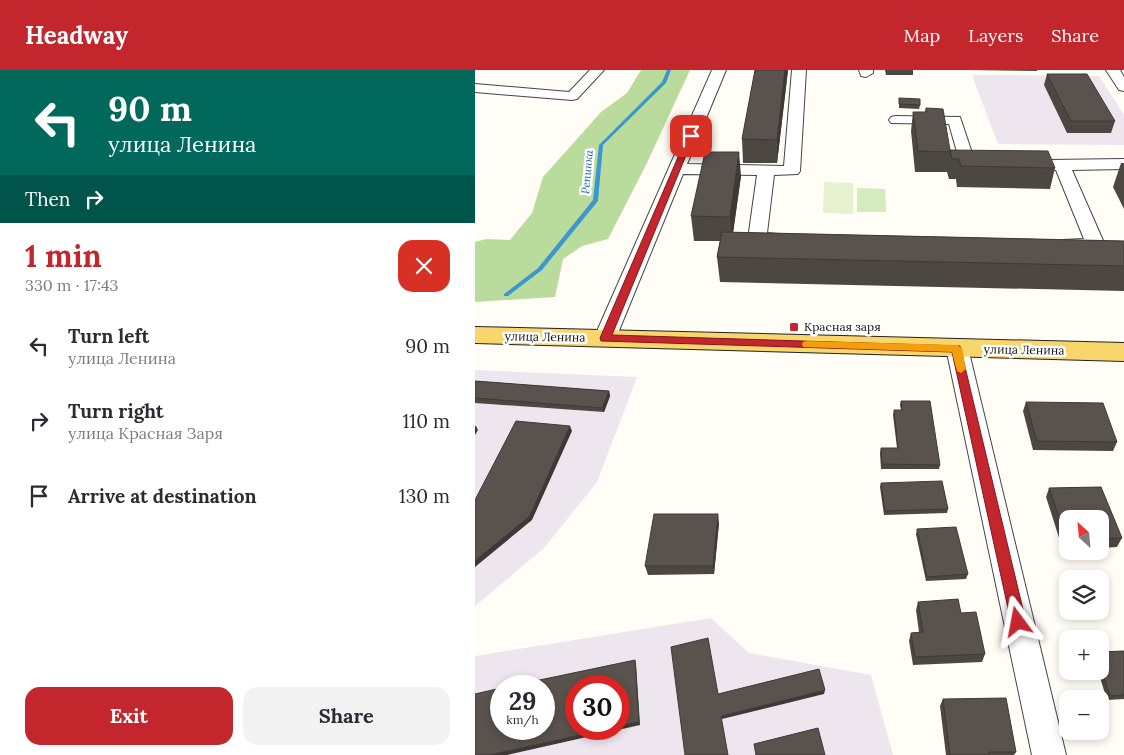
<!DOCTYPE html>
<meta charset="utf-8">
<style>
:root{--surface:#fff;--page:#f2f2f3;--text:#2b2b33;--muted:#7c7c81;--accent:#c4262e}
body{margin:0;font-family:Lora,serif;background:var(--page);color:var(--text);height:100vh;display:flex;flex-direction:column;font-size:19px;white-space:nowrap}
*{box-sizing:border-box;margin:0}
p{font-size:16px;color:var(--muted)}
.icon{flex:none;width:28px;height:28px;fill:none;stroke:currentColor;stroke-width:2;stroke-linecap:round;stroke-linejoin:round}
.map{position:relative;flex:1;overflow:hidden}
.panel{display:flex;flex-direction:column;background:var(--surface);width:475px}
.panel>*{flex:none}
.guide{background:#00695c;color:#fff;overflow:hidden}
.needle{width:32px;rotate:334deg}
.buttons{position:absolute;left:584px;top:440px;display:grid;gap:10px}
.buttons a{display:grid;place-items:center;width:50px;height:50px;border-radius:10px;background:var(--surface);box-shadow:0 2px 8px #0003;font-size:25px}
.speed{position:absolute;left:15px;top:605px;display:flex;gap:10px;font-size:25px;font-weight:700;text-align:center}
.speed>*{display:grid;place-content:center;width:65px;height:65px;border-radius:50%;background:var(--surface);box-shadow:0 2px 8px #0003;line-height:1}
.speed small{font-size:12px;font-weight:400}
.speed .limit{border:8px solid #d22;background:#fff;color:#111}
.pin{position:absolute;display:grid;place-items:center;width:42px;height:42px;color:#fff;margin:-21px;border-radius:10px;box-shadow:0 2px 8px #0006}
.me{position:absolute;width:55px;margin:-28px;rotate:347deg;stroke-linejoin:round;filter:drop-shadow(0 0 4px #0008)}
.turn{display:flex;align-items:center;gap:18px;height:105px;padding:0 25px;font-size:22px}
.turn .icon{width:65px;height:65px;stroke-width:2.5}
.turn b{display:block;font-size:35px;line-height:42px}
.then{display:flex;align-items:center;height:48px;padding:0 25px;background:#0003;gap:10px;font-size:19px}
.round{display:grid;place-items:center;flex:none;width:52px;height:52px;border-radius:15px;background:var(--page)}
.headline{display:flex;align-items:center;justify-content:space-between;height:85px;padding:0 25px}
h1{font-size:30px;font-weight:700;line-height:38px;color:var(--accent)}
.cta{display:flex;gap:10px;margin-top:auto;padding:10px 25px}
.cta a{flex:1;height:58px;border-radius:15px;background:var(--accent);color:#fff;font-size:20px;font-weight:700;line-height:58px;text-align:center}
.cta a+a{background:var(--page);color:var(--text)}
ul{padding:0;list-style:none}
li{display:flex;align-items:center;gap:15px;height:75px;padding:0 25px}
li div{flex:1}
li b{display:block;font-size:19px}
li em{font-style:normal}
header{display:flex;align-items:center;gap:30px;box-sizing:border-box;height:70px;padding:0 25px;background:var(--accent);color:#fff}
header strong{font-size:24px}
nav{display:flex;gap:28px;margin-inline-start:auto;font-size:18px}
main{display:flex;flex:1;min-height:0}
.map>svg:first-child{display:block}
.industrial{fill:#eee6ef;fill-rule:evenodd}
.green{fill:#d5ebbd}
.forest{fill:#b9dc9c}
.pitch{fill:#e6f2cf}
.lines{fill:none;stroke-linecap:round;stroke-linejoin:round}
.stream{fill:#3f96cf;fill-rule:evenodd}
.minor-casing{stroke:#444;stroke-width:2}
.major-casing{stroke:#222;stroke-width:2}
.minor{fill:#fff;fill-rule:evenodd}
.major{fill:#f9d66b;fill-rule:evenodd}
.wall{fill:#4d4742}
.shaded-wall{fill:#3f3936}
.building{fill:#5a524d;stroke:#3f3936}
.route{fill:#c4262e;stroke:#7f191e}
.slow{fill:#f59e0b}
.poi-dot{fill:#c4262e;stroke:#fff;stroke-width:2}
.labels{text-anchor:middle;stroke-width:5;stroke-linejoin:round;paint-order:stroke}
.far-water-label{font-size:11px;font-style:italic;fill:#1768a6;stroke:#fff}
.poi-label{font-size:12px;fill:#111;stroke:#fff;text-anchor:start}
.street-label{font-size:12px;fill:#111;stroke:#fff}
</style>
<header>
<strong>Headway</strong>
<nav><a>Map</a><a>Layers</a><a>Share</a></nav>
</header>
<main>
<section class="panel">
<div class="guide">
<div class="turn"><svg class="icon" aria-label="left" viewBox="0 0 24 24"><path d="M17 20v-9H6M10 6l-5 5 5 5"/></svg><div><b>90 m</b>улица Ленина</div></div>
<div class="then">Then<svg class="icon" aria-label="right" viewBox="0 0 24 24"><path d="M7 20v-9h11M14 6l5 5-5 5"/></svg></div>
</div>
<div class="headline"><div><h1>1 min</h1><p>330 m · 17:43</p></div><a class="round" style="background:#d93025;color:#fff"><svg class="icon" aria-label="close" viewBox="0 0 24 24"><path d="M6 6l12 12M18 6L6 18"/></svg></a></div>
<ul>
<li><svg class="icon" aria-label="left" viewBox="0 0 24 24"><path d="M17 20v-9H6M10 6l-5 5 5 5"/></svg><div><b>Turn left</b><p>улица Ленина</p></div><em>90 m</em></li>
<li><svg class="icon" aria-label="right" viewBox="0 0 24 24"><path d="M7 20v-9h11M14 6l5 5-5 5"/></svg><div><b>Turn right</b><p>улица Красная Заря</p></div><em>110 m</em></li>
<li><svg class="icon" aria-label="arrive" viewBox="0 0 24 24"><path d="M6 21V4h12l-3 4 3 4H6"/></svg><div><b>Arrive at destination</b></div><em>130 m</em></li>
</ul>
<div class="cta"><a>Exit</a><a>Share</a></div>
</section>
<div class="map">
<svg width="649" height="685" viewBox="0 0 649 685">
<rect width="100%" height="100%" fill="#fffdf5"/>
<g class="industrial">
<polygon points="497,5 624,6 649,45 649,75 523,74"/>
<polygon points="0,300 162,307 122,412 69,478 0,536"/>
<path d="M236 548 274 583 396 605 418 685H0V586ZM26 616H69V659H26ZM101 616H144V659H101Z"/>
</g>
<polygon class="green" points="382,118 410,119 411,142 382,142"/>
<polygon class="forest" points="166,0 215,0 171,95 133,169 107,176 88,189 80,227 0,232 0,172 11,169 35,170 57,143 68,107 126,42 152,23"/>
<polygon class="pitch" points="349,112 378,113 378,144 348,143"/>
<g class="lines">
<polygon class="stream" points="192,0 196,0 191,13 128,75 123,131 67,200 33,226 29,226 29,224 63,198 118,130 124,75 187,12"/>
<defs>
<g id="minor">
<polygon points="115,0 129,0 102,29 97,30 0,22 0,14 94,22"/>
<path d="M237 0H251L212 94 309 96 317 0H331L325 101 323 104 299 105 292 163 314 165 316 169 314 173C302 176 287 176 275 173L273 169 282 105 208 104 141 268 138 273 130 275 122 273 119 268Z"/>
<polygon points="384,0 398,0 398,3 391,7 386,6"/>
<polygon points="631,0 645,0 649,7 649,21 644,20"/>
<polygon points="421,46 485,47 499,89 516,91 518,94 516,97 510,99 486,96 474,54 416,53 414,50 416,47"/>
<polygon points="649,89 649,99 597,100 630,175 628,179 621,181 588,178 586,174 588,170 609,169 581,100 567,98 565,95 567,92 573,90"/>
<polygon points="482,271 490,273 493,278 591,685 557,685 471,278 474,273"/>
</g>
<polygon id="major" points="0,257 649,273 649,291 0,273"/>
</defs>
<use href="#minor" class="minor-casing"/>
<use href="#major" class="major-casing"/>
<use href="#minor" class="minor"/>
<use href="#major" class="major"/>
</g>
<g class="wall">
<polygon points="280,0 313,0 302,93 268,93 267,69"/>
<polygon points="410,0 438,0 438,5 411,5"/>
<polygon points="493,0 562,0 562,1"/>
<polygon points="572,4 640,51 636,63 592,63 569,15"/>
<polygon points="424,28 445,35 444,39 424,38"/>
<polygon points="451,38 475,80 580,98 575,119 482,117 481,109 474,109 472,102 440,102 436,61 438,42 450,42"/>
<polygon points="646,93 649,93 649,139 638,117"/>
<polygon points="266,106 258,162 649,171 649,221 245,212 242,187 245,171 219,171 216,146"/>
<polygon points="0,311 134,321 135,326 129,342 0,333"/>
<polygon points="426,331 465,395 464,399 406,399 405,383 406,378 422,378 418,345 419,340 426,340 425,335"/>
<polygon points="551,332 642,372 638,381 558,380 548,341"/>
<polygon points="406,413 473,439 472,443 409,445 405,417"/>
<polygon points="626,417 647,468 642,477 625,478 625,449 592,449 592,479 588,480 571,427 574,418"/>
<polygon points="244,453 239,504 173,505 170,496"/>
<polygon points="442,459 493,504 491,509 451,511 441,464"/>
<polygon points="443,532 486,543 510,584 507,592 438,595 434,571 436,563 444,562 441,540"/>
<polygon points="649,581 649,629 632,630 623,601 625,601 625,582"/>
<polygon points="468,629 541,682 539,685 471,685 465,636"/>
</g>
<g class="shaded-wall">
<polygon points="310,0 313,0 302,93 302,70"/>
<polygon points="264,82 266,106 257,171 255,147"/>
<polygon points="134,321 135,326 129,342 127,338"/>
<polygon points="0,356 1,356 3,360 0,365"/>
<polygon points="95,356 97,361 57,450 0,497 0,491"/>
<polygon points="243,444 244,453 239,504 238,496"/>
<polygon points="160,590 161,594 165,655 32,685 14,685 132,659 144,659"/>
<polygon points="350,620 349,624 247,649 246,646"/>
</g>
<g class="building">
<polygon points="280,0 310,0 302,70 267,69"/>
<polygon points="572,4 612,4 640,51 596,51"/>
<polygon points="424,28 445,29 445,35 424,34"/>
<polygon points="451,38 468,39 475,80 573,81 580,98 486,96 484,89 477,89 475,80 476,82 443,81 438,42 451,42"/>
<polygon points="230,82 264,82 255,147 216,146"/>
<polygon points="247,162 649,171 649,196 242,187"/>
<polygon points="0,311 134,321 127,338 0,328"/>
<polygon points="426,331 455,331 465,395 407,394 406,378 423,378 419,340 427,340"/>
<polygon points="551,332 628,333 642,372 562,371"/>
<polygon points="41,351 95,356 55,446 0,491 0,430"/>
<polygon points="467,411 473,439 410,441 406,413"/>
<polygon points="626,417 647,468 625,469 625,449 592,449 592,470 574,418"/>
<polygon points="179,444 243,444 238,496 170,496"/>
<polygon points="481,457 493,504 452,507 442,459"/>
<polygon points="483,529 486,543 501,542 510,584 440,587 436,563 448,562 443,532"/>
<polygon points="233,568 243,624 344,599 350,620 246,646 253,685 210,685 196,577"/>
<polygon points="649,581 649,625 635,626 625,596 625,582"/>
<polygon points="160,590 164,652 144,656 144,616 101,616 101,659 132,659 14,685 0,685 0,624 26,618 26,659 69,659 69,616 36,616"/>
<polygon points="531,628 541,682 514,682 514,685 475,685 468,629"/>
<polygon points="343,658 350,685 281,685 279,674"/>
</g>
<polygon class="route" points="213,64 219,66 137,265 485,276 551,552 548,557 543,559 538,557 536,552 477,282 126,271 125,268"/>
<polygon class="slow" points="332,271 482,275 487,278 491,299 486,303 482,301 477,282 328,277 327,274 328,272"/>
<rect class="poi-dot" x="314" y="252" width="10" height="10" rx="2.5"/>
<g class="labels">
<g class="far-water-label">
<text transform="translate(112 102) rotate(-85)" y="4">Репинка</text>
</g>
<g class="poi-label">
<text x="329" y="261">Красная заря</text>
</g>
<g class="street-label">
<text transform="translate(70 267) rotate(1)" y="4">улица Ленина</text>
<text transform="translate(549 280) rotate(1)" y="4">улица Ленина</text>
</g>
</g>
</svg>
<div class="buttons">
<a><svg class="needle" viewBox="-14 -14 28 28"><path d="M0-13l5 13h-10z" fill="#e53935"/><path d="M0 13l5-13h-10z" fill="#7c7c81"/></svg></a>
<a><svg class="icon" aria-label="layers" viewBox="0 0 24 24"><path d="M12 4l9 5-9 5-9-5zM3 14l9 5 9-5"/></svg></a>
<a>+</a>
<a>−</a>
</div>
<div class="speed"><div>29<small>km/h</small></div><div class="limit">30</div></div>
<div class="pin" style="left:216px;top:66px;background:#d93025"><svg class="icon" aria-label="arrive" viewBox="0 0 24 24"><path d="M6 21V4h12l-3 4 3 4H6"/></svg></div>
<svg class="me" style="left:543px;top:552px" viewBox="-20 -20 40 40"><path d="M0-17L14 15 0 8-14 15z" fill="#c4262e" stroke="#fff" stroke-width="4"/></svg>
</div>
</main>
